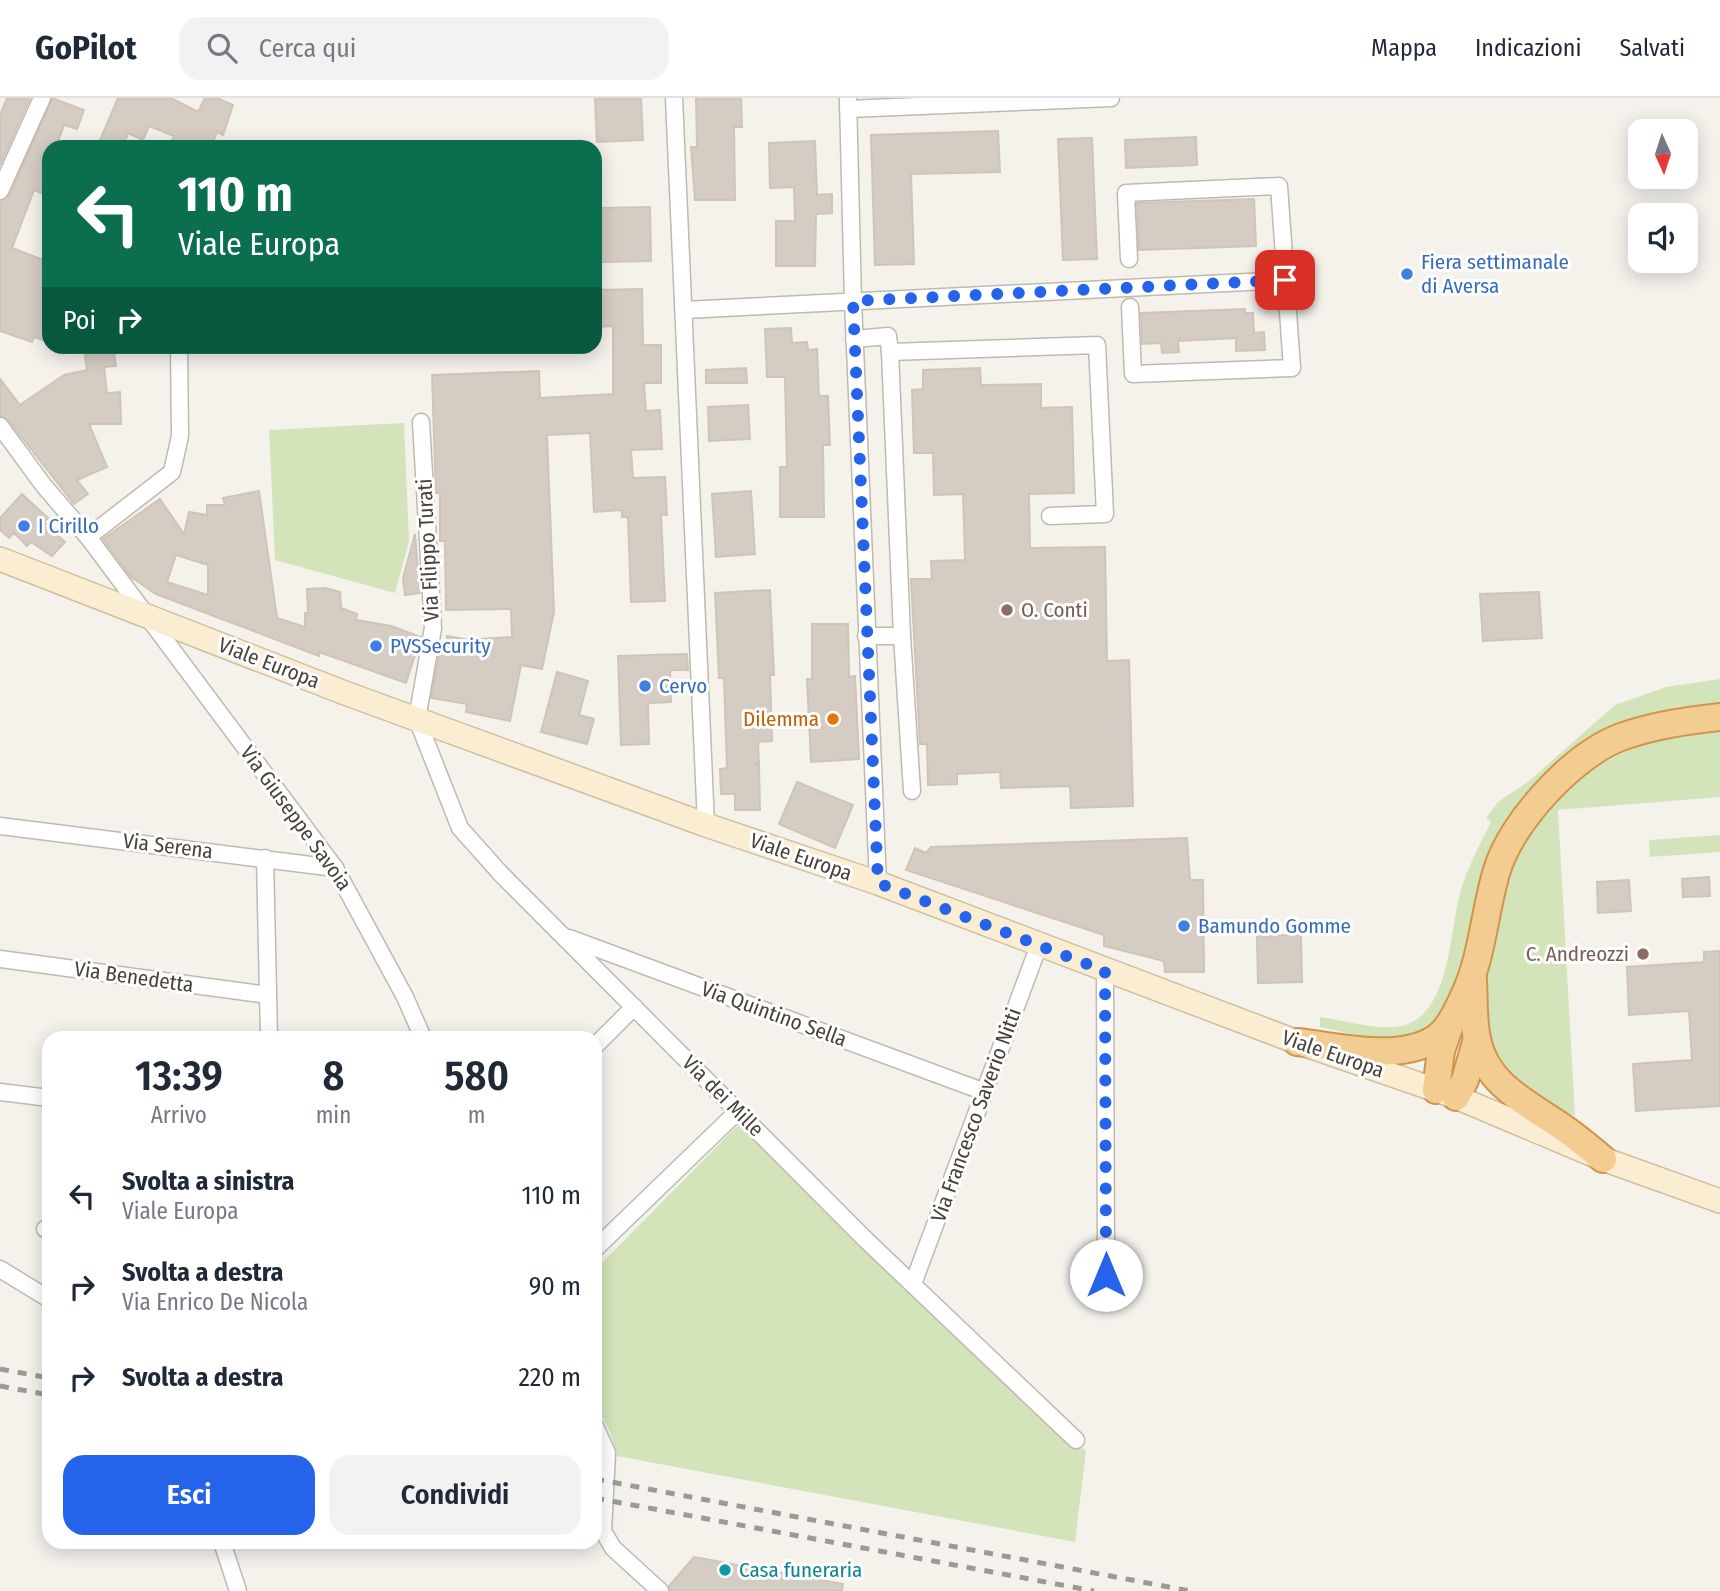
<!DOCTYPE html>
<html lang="it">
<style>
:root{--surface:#fff;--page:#f2f2f3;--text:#1f2937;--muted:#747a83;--line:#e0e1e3;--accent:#2563eb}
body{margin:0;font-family:"Fira Sans Condensed",sans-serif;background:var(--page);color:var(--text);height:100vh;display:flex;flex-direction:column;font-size:26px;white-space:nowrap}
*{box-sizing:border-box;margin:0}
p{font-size:23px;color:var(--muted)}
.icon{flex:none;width:38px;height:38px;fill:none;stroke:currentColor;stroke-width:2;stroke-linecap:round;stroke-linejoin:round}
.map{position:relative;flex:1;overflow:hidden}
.side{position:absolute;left:42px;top:933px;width:560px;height:518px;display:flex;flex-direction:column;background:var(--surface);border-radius:21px;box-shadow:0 4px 18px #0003}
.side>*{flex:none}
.banner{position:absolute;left:42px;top:42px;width:560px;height:214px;border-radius:21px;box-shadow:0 4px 18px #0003;background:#0b6e4f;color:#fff;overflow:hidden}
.needle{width:46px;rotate:177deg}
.fabs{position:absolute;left:1628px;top:21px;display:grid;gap:14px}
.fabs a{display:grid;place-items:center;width:70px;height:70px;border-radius:14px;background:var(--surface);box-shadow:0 4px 18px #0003;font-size:35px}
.pin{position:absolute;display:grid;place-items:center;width:60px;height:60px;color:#fff;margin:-30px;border-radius:14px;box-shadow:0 4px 10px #0006}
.me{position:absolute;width:77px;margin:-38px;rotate:0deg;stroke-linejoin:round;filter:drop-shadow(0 0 5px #0008)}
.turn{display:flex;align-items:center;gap:24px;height:147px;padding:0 21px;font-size:32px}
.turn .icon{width:91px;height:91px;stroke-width:2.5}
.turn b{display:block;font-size:49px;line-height:60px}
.then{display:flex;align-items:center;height:66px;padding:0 21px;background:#0003;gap:14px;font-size:26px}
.eta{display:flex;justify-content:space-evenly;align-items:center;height:119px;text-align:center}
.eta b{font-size:42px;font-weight:600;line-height:49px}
.primary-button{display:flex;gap:14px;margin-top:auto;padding:14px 21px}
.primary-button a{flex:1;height:80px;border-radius:21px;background:var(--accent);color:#fff;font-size:28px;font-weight:600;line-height:80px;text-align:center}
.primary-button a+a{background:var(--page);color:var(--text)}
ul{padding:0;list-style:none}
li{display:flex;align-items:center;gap:21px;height:91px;padding:0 21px}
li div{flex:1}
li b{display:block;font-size:26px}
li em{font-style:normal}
header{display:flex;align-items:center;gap:42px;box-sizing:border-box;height:98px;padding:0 35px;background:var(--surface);border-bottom:2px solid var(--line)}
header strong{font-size:33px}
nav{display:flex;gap:38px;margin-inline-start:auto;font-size:24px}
.search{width:490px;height:63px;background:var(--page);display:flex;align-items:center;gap:18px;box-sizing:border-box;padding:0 24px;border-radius:21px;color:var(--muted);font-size:26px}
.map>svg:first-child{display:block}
.green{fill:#d4e4ba}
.building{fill:#d5cdc3;stroke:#d0c4b7;stroke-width:2;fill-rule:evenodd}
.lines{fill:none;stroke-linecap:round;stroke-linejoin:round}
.minor-casing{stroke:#c0b9b0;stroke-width:19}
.secondary-casing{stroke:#d0c0a1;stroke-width:26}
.trunk-casing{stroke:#cf954c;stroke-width:30}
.minor{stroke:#fff;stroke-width:16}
.secondary{stroke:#faedd1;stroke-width:23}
.trunk{stroke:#f2cc90;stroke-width:26}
.rail{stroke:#9a9a9a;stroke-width:5;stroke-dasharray:9 9;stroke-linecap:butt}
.route{stroke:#2563eb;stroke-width:12;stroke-dasharray:0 21.6}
.shop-dot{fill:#3f7fe0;stroke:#fff;stroke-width:2.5}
.education-dot{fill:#8d6e63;stroke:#fff;stroke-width:2.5}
.food-dot{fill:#e8710a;stroke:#fff;stroke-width:2.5}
.culture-dot{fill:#0f9aa8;stroke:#fff;stroke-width:2.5}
.labels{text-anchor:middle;stroke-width:6;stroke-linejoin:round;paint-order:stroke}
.shop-label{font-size:21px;fill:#366cbe;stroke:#fff;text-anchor:start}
.street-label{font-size:21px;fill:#49423a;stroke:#fff}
.education-label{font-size:21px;fill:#785e54;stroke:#fff;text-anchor:start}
.food-label{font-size:21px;fill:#c56008;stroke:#fff;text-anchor:end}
.culture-label{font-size:21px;fill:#0d838f;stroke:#fff;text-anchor:start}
</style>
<header>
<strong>GoPilot</strong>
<div class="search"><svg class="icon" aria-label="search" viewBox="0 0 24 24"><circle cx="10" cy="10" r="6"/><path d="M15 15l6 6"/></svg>Cerca qui</div>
<nav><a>Mappa</a><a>Indicazioni</a><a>Salvati</a></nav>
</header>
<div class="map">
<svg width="1720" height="1493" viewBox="0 0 1720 1493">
<rect width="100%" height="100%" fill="#f5f2ec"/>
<g class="green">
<polygon points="404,325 409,443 395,495 275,462 269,332"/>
<path d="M1720 581V605L1676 609 1634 621 1598 641 1491 754 1477 790 1459 890 1430 933 1383 943 1320 929V919C1343 922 1372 931 1395 929 1449 925 1449 839 1459 799 1466 772 1479 748 1491 724L1486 720 1498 704 1529 683 1615 607 1666 589Z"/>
<path d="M1720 630V699L1558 712 1575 1018C1543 1006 1512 990 1495 960 1469 917 1495 798 1517 755 1529 732 1547 709 1566 692 1613 652 1660 636 1720 630Z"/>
<polygon points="1720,737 1720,754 1650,759 1649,742"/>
<polygon points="737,1028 745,1030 971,1251 1086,1353 1075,1444 617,1358 611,1336 595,1305 595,1172"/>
</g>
<g class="building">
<polygon points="7,0 30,0 0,67 0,17"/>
<polygon points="52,0 84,12 77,31 64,27 56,49 49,49 49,98 34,92 12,150 49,164 49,244 34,239 32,244 0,233 0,103 10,97"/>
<polygon points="118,0 171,0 198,14 205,0 217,0 233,7 223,37 217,34 211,49 169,49 174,38 149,28 143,42 128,35 123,49 97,49"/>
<polygon points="595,0 641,0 643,42 597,44"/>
<polygon points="696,0 741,0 742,29 734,29 735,102 695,102 691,49 697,49"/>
<polygon points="998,33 1000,74 911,76 914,166 875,167 871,37"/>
<polygon points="1196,39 1197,67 1126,70 1125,42"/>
<polygon points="1092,40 1097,161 1063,162 1058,41"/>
<polygon points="815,43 817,97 832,96 832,115 816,116 815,168 776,168 776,123 795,123 794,89 770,90 769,45"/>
<polygon points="1254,101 1256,148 1139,152 1137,105"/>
<polygon points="650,109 651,163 600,164 600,110"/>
<polygon points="642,191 643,247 661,247 661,285 644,285 646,313 660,312 662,351 631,352 633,380 665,379 667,417 661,417 665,503 631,504 628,419 622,419 622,412 594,414 590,335 547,337 554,514 542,571 521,567 510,623 466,614 467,606 431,600 440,552 447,552 447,538 480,544 480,541 512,539 511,511 446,512 445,443 440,443 440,395 436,395 432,277 539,273 540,300 613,296 613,228 598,229 597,192"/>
<polygon points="1245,211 1245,215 1253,215 1254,235 1264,234 1265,252 1236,253 1236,240 1178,243 1179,254 1162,255 1161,245 1142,246 1141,215"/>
<polygon points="791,230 792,245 807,244 808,252 817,251 819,298 828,298 830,347 823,347 824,419 780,419 780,369 787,369 785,279 767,279 765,231"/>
<polygon points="113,248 116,268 104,269 107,295 120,294 121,326 89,326 107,369 77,382 88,396 74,406 8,322 0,318 0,281 20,307 64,277 87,272 84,250"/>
<polygon points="746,270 747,285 706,285 706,272"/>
<polygon points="980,270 981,287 1041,286 1041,310 1072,309 1074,395 1029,396 1030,450 1105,449 1107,563 1129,562 1133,708 1071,710 1070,688 1001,690 1000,674 957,676 957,686 928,687 927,646 920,646 911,481 932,481 931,463 965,462 963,396 934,397 933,355 914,355 912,292 923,291 923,272"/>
<polygon points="748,307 750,341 709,343 708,309"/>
<path d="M259 393 277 520 305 529V515H308L307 491 325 490 340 494 341 510 357 516 356 522 391 528 421 539 406 585 319 554V558L156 496 131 479 103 441 160 401 184 436 189 414 207 417V407H225L223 400ZM176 457 208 467V497L167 484Z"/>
<polygon points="751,393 755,456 716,459 712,396"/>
<polygon points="22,396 48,420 44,424 65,444 52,458 31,444 27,448 14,435 9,440 0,432 0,420"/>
<polygon points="415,436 420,495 405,497 403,480"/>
<polygon points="770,492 774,577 770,577 772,643 758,644 759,666 755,666 759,668 760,712 735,712 735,696 721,696 720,671 727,670 724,580 719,580 715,495"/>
<polygon points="1539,494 1542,540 1483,543 1480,496"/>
<polygon points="812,526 848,526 849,579 855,578 859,661 811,664 807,581 812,581"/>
<polygon points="687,556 688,572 670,572 671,604 648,605 649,646 621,647 618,558"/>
<polygon points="557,574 588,583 579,617 594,621 587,646 541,634"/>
<polygon points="797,684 853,707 835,750 779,726"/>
<polygon points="1187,740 1190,782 1203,782 1204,874 1165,874 1164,863 1104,848 1104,837 906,772 915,750 926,755 931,749"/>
<polygon points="1709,779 1710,798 1683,799 1682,781"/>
<polygon points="1629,782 1631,813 1598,815 1597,784"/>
<polygon points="1301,837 1302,884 1258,885 1257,838"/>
<polygon points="1720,853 1720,1008 1636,1013 1633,966 1692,962 1689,913 1629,917 1627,869 1704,864 1704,854"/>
<polygon points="694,1459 843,1486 842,1493 670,1493 669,1488"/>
</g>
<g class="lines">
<defs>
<g id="minor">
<polyline points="674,0 706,727"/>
<polyline points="848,0 853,203 878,785"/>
<polyline points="848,11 1111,0"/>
<polyline points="0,93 42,0"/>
<polyline points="1129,161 1126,95 1279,88 1292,270 1133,276 1130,209"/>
<polyline points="684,212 1285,182"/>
<polyline points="854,241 888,238 890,254"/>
<polyline points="421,324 433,530 417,621 460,730 501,776 866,1142 1076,1342"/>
<polyline points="0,328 44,388 88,439 335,770 405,899 423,940"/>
<polyline points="88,439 172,374 180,338 179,248"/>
<polyline points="866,538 902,538 890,254 1097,247 1105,416 1050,418"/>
<polyline points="902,538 912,693"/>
<polyline points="0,728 335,770"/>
<polyline points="265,760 269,940"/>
<polyline points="569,840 985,994"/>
<polyline points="0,861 268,897"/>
<polyline points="1105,873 1106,1177"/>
<polyline points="595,948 634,909"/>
<polyline points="0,994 49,1000"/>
<polyline points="45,1131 49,1132"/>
<polyline points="595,1151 738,1013"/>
<polyline points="0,1171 49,1201"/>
<polyline points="913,1186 1039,847"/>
<polyline points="595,1328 607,1355 603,1433 613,1450 660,1493"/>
<polyline points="222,1444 238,1493"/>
</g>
<polyline id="secondary" points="0,461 345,595 706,727 878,785 1297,944 1456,999 1603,1061 1720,1103"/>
<g id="trunk">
<path d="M1473 882C1474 901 1473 922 1477 941 1486 988 1530 1006 1565 1031 1578 1040 1591 1051 1603 1061"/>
<path d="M1297 944C1338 948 1395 964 1433 942 1448 933 1456 915 1463 900 1483 859 1484 814 1497 772 1512 723 1573 657 1621 639 1654 627 1686 623 1720 619"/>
<polyline points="1436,992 1441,953 1450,927"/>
<polyline points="1456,999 1465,982 1477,941"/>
</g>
</defs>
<use href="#minor" class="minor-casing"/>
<use href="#secondary" class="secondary-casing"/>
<use href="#trunk" class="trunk-casing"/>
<use href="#minor" class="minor"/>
<use href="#secondary" class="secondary"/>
<use href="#trunk" class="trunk"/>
<g class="rail">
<polyline points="0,1271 49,1280"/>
<polyline points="0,1288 49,1297"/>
<polyline points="595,1381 1190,1493"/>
<polyline points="595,1400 1094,1493"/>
</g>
</g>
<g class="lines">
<polyline class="route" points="1106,1177 1105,873 878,785 853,203 1285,182"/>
</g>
<g class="shop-dot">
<circle cx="1407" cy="176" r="7"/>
<circle cx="24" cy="428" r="7"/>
<circle cx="376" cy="548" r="7"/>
<circle cx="645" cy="588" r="7"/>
<circle cx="1184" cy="828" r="7"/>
</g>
<g class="education-dot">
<circle cx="1007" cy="512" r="7"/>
<circle cx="1643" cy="856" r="7"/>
</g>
<circle class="food-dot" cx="833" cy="621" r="7"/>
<circle class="culture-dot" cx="725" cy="1472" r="7"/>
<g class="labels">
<g class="shop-label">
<text x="1421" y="171">Fiera settimanale<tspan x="1421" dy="24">di Aversa</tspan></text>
<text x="38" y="435">I Cirillo</text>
<text x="390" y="555">PVSSecurity</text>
<text x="659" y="595">Cervo</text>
<text x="1198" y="835">Bamundo Gomme</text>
</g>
<g class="street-label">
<text transform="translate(428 452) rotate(-93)" y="7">Via Filippo Turati</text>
<text transform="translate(269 565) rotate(21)" y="7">Viale Europa</text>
<text transform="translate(296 720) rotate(54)" y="7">Via Giuseppe Savoia</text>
<text transform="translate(168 748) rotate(7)" y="7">Via Serena</text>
<text transform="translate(801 759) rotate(19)" y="7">Viale Europa</text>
<text transform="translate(134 879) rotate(8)" y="7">Via Benedetta</text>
<text transform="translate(774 916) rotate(20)" y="7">Via Quintino Sella</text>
<text transform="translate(1333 956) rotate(19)" y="7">Viale Europa</text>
<text transform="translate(723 998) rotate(45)" y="7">Via dei Mille</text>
<text transform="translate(976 1017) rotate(-70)" y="7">Via Francesco Saverio Nitti</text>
</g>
<g class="education-label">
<text x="1021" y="519">O. Conti</text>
<text x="1629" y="863" text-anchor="end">C. Andreozzi</text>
</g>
<g class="food-label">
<text x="819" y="628">Dilemma</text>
</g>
<g class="culture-label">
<text x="739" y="1479">Casa funeraria</text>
</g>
</g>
</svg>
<div class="fabs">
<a><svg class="needle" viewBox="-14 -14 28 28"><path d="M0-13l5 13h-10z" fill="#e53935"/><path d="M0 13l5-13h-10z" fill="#747a83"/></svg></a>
<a><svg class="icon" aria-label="sound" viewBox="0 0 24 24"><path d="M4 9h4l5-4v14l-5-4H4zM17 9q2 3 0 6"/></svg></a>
</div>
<div class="pin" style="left:1285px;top:182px;background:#d93025"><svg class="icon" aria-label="arrive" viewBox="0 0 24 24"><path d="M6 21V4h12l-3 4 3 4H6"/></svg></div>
<svg class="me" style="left:1106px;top:1177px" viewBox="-20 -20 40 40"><circle r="19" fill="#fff"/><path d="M0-13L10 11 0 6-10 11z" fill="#2563eb"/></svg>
<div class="banner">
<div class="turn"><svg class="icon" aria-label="left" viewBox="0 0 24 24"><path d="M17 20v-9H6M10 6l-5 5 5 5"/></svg><div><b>110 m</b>Viale Europa</div></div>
<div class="then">Poi<svg class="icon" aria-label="right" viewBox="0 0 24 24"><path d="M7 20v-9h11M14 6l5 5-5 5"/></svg></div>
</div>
<section class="side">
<div class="eta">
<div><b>13:39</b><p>Arrivo</p></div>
<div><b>8</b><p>min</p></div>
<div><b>580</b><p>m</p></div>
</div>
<ul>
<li><svg class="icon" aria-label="left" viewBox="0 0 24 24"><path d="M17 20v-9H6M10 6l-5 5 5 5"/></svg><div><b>Svolta a sinistra</b><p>Viale Europa</p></div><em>110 m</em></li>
<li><svg class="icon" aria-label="right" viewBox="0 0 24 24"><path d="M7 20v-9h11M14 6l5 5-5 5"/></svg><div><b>Svolta a destra</b><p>Via Enrico De Nicola</p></div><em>90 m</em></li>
<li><svg class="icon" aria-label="right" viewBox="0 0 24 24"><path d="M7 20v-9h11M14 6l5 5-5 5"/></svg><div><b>Svolta a destra</b></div><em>220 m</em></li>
</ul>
<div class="primary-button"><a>Esci</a><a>Condividi</a></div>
</section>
</div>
